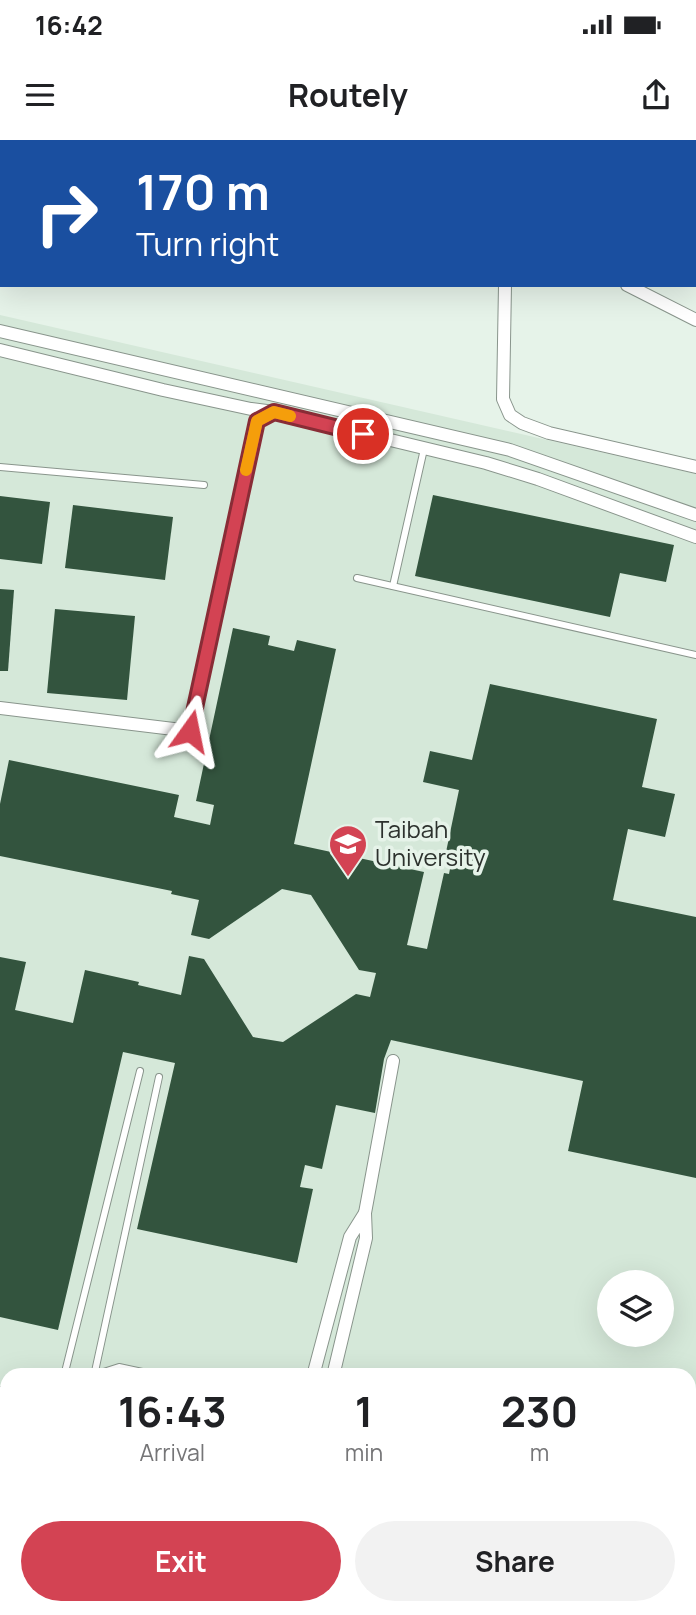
<!DOCTYPE html>
<style>
:root{--surface:#fff;--page:#f2f2f2;--text:#202124;--muted:#757577;--accent:#d34353}
body{margin:0;font-family:Manrope,sans-serif;background:var(--page);color:var(--text);height:100vh;display:flex;flex-direction:column;font-size:26px;white-space:nowrap}
*{box-sizing:border-box;margin:0}
p{font-size:23px;color:var(--muted)}
.icon{flex:none;width:38px;height:38px;fill:none;stroke:currentColor;stroke-width:2;stroke-linecap:round;stroke-linejoin:round}
.map{position:relative;flex:1;overflow:hidden}
.panel{position:absolute;left:0px;top:1228px;width:696px;height:247px;display:flex;flex-direction:column;background:var(--surface);border-radius:21px 21px 0 0;box-shadow:0 7px 28px #0002}
.panel>*{flex:none}
.top-card{position:absolute;left:0px;top:0px;width:696px;height:147px;box-shadow:0 7px 28px #0002;background:#1a4fa0;color:#fff;overflow:hidden}
.buttons{position:absolute;left:597px;top:1130px;display:grid;gap:14px}
.buttons a{display:grid;place-items:center;width:77px;height:77px;border-radius:50%;background:var(--surface);box-shadow:0 7px 28px #0002;font-size:35px}
.pin{position:absolute;display:grid;place-items:center;width:60px;height:60px;color:#fff;margin:-30px;border:4px solid #fff;border-radius:50%;box-shadow:0 2px 7px #0007}
.me{position:absolute;width:77px;margin:-38px;rotate:12deg;stroke-linejoin:round;filter:drop-shadow(0 0 5px #0008)}
.turn{display:flex;align-items:center;gap:24px;height:147px;padding:0 21px;font-size:32px}
.turn .icon{width:91px;height:91px;stroke-width:2.5}
.turn b{display:block;font-size:49px;line-height:60px}
.eta{display:flex;justify-content:space-evenly;align-items:center;height:119px;text-align:center}
.eta b{font-size:42px;font-weight:700;line-height:49px}
.primary-button{display:flex;gap:14px;margin-top:auto;padding:14px 21px}
.primary-button a{flex:1;height:80px;border-radius:42px;background:var(--accent);color:#fff;font-size:28px;font-weight:700;line-height:80px;text-align:center}
.primary-button a+a{background:var(--page);color:var(--text)}
.status{display:flex;justify-content:space-between;align-items:center;height:49px;padding:0 35px;background:var(--surface);direction:ltr}
.status svg{height:19px;fill:currentColor}
header{display:flex;justify-content:space-between;align-items:center;height:91px;padding:0 21px;background:var(--surface);font-size:32px;font-weight:700}
.map>svg:first-child{display:block}
.built{fill:#d5e8d9;fill-rule:evenodd}
.building{fill:#33543e}
.lines{fill:none;stroke-linecap:round;stroke-linejoin:round}
.service-casing{stroke:#89958c;stroke-width:8}
.minor-casing{stroke:#89958c;stroke-width:14}
.motorway-casing{stroke:#89958c;stroke-width:24}
.service{stroke:#fff;stroke-width:6}
.minor{stroke:#fff;stroke-width:12}
.motorway{stroke:#fff;stroke-width:23}
.route-casing{stroke:#892c36;stroke-width:18}
.route{stroke:#d34353;stroke-width:12}
.slow{stroke:#f59e0b;stroke-width:12}
.labels{text-anchor:middle;stroke-width:7;stroke-linejoin:round;paint-order:stroke}
.poi-label{font-size:24px;fill:#2c312d;stroke:#e6f3e9;text-anchor:start}
</style>
<div class="status"><b>16:42</b><svg viewBox="0 0 49 12"><path d="M0 12V9h3v3zM5 12V6h3v6zM10 12V3h3v9zM15 12V0h3v12zM26 1h20v11H26zM47 4h2v5h-2z"/></svg></div>
<header><svg class="icon" aria-label="menu" viewBox="0 0 24 24"><path d="M4 6h16M4 12h16M4 18h16"/></svg>Routely<svg class="icon" aria-label="share" viewBox="0 0 24 24"><path d="M12 15V3M7 8l5-5 5 5M5 13v7h14v-7"/></svg></header>
<div class="map">
<svg width="696" height="1475" viewBox="0 0 696 1475">
<rect width="100%" height="100%" fill="#e6f3e9"/>
<path class="built" d="M0 175 696 334V1475H0ZM609 1143H662V1195H609ZM7 1236H690V1468H7Z"/>
<g class="building">
<polygon points="433,355 674,405 666,442 620,433 610,477 415,436"/>
<polygon points="0,356 50,362 42,424 0,419"/>
<polygon points="73,365 173,377 165,440 65,428"/>
<polygon points="0,449 14,450 8,531 0,531"/>
<polygon points="55,469 135,476 127,560 47,553"/>
<polygon points="233,488 270,496 268,505 294,511 297,500 336,509 294,704 424,732 407,805 427,809 444,733 449,734 453,713 446,712 459,650 423,642 430,611 472,620 490,544 657,579 642,647 675,654 665,697 628,689 613,760 696,777 696,1038 568,1011 583,941 391,900 384,919 375,973 336,965 322,1029 305,1025 300,1047 313,1049 297,1123 137,1089 175,923 123,912 58,1190 0,1177 0,817 26,822 15,870 73,883 85,830 139,842 138,845 181,855 189,816 204,819 253,897 283,902 356,854 370,857 376,833 359,830 311,755 282,749 209,799 191,795 199,760 171,754 172,751 0,716 0,664 9,620 179,655 174,677 210,685 214,665 196,661"/>
</g>
<g class="lines">
<defs>
<g id="service">
<polyline points="0,327 204,345"/>
<polyline points="357,438 696,515"/>
<polyline points="393,446 424,309"/>
<polyline points="94,1235 119,1227 161,1236"/>
<polyline points="64,1236 140,931"/>
<polyline points="94,1236 159,937"/>
<polyline points="596,1475 598,1468"/>
</g>
<g id="minor">
<polyline points="515,2 515,0"/>
<polyline points="505,145 503,259 510,275 522,283 549,293 696,327"/>
<polyline points="627,145 696,180"/>
<polyline points="0,191 510,310 696,375"/>
<polyline points="0,210 163,250 251,269 274,272 486,323 538,339 696,397"/>
<polyline points="0,568 190,591 257,281 274,272"/>
<polyline points="365,1073 393,921"/>
<polyline points="313,1236 350,1097 365,1073 366,1098 333,1236"/>
<polyline points="0,1253 7,1255"/>
<polyline points="0,1272 7,1273"/>
<polyline points="690,1369 696,1368"/>
<polyline points="690,1389 696,1388"/>
</g>
<g id="motorway">
<polyline points="641,0 644,2"/>
<polyline points="695,27 696,27"/>
</g>
</defs>
<use href="#service" class="service-casing"/>
<use href="#minor" class="minor-casing"/>
<use href="#motorway" class="motorway-casing"/>
<use href="#service" class="service"/>
<use href="#minor" class="minor"/>
<use href="#motorway" class="motorway"/>
</g>
<g class="lines">
<defs>
<polyline id="route" points="190,591 257,281 274,272 363,294"/>
</defs>
<use href="#route" class="route-casing"/>
<use href="#route" class="route"/>
<polyline class="slow" points="246,330 257,281 274,272 290,276"/>
</g>
<defs>
<symbol id="university-pin" viewBox="-11 -11 22 30"><path d="M0 17L-7.5 6A9.5 9.5 0 1 1 7.5 6Z" fill="#d34353" stroke="#e6f3e9"/><path d="M0-5L7-2L0 1L-7-2ZM-4 1L0 2.5L4 1V4Q0 6-4 4Z" fill="#fff"/></symbol>
</defs>
<g fill-rule="evenodd">
<use href="#university-pin" x="326" y="682" width="44" height="60"/>
</g>
<g class="labels">
<g class="poi-label">
<text x="375" y="698">Taibah<tspan x="375" dy="28">University</tspan></text>
</g>
</g>
</svg>
<div class="buttons">
<a><svg class="icon" aria-label="layers" viewBox="0 0 24 24"><path d="M12 4l9 5-9 5-9-5zM3 14l9 5 9-5"/></svg></a>
</div>
<div class="pin" style="left:363px;top:294px;background:#d93025"><svg class="icon" aria-label="arrive" viewBox="0 0 24 24"><path d="M6 21V4h12l-3 4 3 4H6"/></svg></div>
<svg class="me" style="left:190px;top:591px" viewBox="-20 -20 40 40"><path d="M0-17L14 15 0 8-14 15z" fill="#d34353" stroke="#fff" stroke-width="4"/></svg>
<div class="top-card">
<div class="turn"><svg class="icon" aria-label="right" viewBox="0 0 24 24"><path d="M7 20v-9h11M14 6l5 5-5 5"/></svg><div><b>170 m</b>Turn right</div></div>
</div>
<section class="panel">
<div class="eta">
<div><b>16:43</b><p>Arrival</p></div>
<div><b>1</b><p>min</p></div>
<div><b>230</b><p>m</p></div>
</div>
<div class="primary-button"><a>Exit</a><a>Share</a></div>
</section>
</div>
